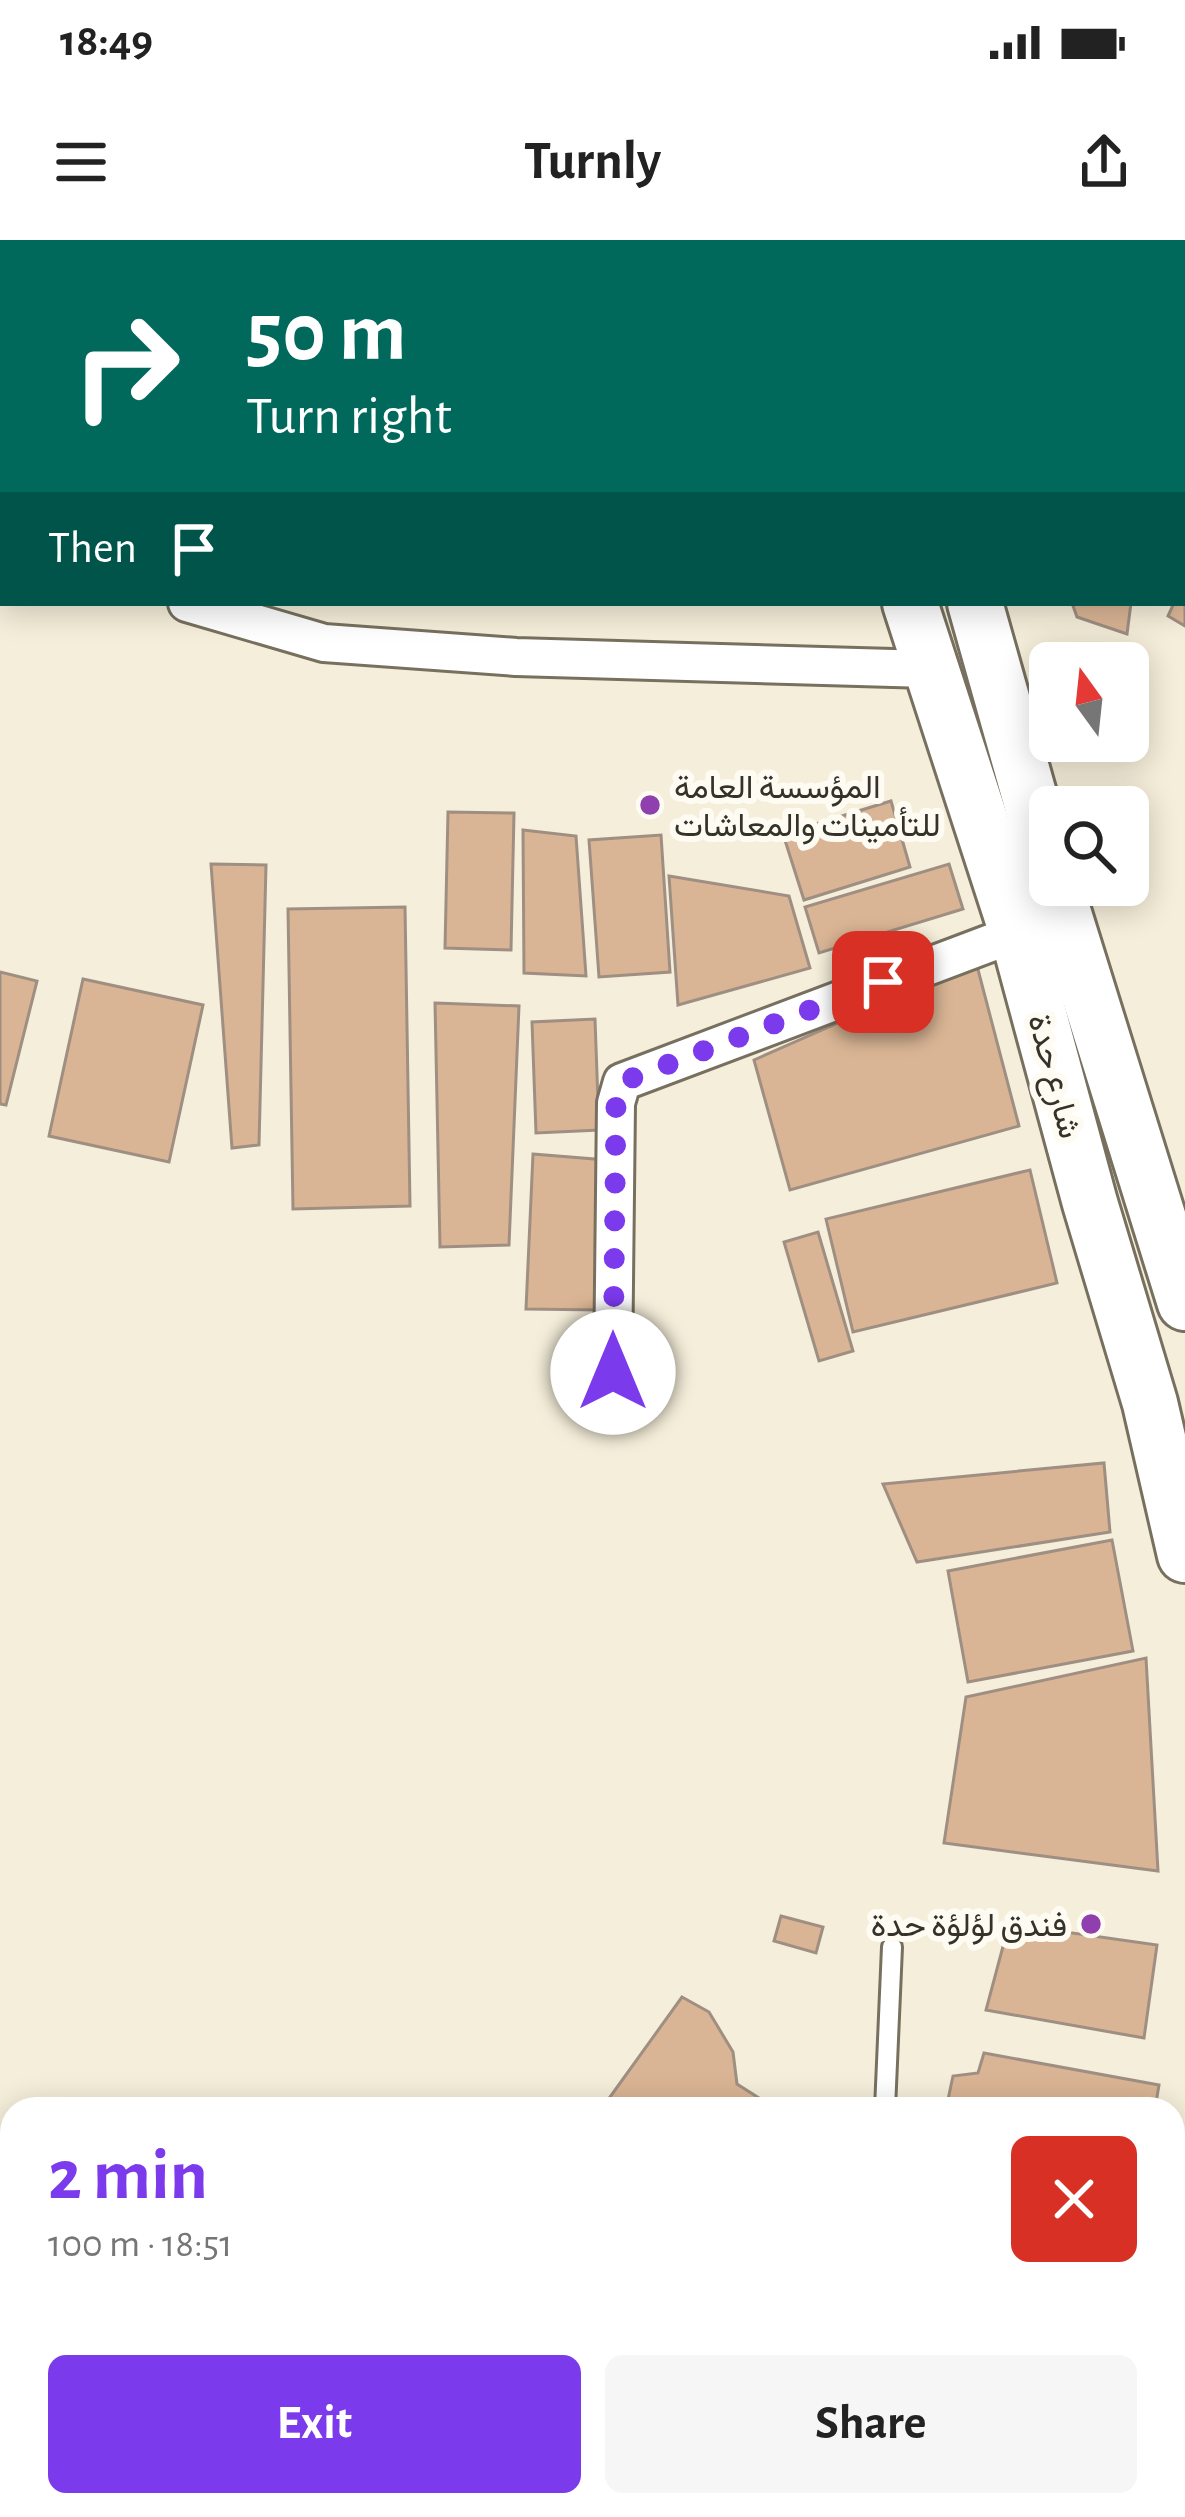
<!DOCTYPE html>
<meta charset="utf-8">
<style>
:root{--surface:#fff;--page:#f6f6f6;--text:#222;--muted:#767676;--accent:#7c3aed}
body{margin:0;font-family:"Alegreya Sans",Vazirmatn,sans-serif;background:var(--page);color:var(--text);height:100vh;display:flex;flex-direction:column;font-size:45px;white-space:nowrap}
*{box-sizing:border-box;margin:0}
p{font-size:39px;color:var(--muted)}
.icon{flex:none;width:66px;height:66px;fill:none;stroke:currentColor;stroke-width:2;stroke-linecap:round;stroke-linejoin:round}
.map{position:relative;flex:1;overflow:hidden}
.drawer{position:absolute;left:0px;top:1857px;width:1185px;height:420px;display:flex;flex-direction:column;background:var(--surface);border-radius:36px 36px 0 0;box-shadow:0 6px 30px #0003}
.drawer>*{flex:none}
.banner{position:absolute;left:0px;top:0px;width:1185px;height:366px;box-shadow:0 6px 30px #0003;background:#00695c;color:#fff;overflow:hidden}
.needle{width:78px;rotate:345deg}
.buttons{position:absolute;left:1029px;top:402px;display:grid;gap:24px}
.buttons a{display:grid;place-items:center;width:120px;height:120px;border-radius:18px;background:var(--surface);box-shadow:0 6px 30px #0003;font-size:60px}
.pin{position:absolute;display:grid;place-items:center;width:102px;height:102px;color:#fff;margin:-51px;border-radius:24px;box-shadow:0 6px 18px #0006}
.me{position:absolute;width:132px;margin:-66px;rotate:0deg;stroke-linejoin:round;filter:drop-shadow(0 0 9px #0008)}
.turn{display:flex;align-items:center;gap:42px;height:252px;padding:0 48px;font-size:54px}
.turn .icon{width:156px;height:156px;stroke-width:2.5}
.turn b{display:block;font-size:84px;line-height:102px}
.then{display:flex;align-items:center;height:114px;padding:0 48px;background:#0003;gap:24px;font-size:45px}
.round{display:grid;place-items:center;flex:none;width:126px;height:126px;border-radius:18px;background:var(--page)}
.overview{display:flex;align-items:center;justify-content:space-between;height:204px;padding:0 48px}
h1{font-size:72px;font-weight:600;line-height:90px;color:var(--accent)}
.button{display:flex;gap:24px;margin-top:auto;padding:24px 48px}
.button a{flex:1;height:138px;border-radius:18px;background:var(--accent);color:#fff;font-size:48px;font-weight:600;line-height:138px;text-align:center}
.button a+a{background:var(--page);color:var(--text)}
.status{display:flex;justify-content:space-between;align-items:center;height:84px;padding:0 60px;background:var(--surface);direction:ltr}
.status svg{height:33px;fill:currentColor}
header{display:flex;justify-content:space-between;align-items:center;height:156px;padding:0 48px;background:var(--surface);font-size:54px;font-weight:600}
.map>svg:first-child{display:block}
.building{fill:#dab595;stroke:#9f8f82;stroke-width:3}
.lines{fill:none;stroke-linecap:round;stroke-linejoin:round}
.lane-casing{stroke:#77705f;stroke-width:24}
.street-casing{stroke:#77705f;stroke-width:42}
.primary-casing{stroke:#77705f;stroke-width:60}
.lane{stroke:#fff;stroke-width:18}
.street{stroke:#fff;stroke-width:36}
.primary{stroke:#fff;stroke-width:54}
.route{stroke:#7c3aed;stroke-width:21;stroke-dasharray:0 37.8}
.poi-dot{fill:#8f3fae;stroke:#fefbf3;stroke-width:4.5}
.labels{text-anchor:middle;stroke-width:12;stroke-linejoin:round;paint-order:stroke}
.poi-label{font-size:33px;fill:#35322a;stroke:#fefbf3;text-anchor:start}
.street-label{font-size:33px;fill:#35322a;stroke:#fefbf3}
</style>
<div class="status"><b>18:49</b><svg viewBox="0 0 49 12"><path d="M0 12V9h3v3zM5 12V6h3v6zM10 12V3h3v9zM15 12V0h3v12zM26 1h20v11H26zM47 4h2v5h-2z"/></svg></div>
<header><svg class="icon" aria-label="menu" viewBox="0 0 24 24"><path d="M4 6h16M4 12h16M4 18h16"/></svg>Turnly<svg class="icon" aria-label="share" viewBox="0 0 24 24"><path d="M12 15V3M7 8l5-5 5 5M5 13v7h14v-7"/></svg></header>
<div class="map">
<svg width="1185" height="2277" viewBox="0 0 1185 2277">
<rect width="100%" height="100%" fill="#f5eeda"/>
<g class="building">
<polygon points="0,0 85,0 3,3 3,62"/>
<polygon points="269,0 369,0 268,3"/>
<polygon points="1185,337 1185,386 1168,376 1174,363 1182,363"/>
<polygon points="1072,363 1131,363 1127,394 1077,377"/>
<polygon points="891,561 910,627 804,660 783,594"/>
<polygon points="448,572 514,573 511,710 445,708"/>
<polygon points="523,590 576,596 586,736 524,733"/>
<polygon points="661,595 670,732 599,737 589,600"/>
<polygon points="211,624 266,625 259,905 232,908"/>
<polygon points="949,624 963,669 819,713 805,667"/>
<polygon points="669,636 789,656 810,728 678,765"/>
<polygon points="405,667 410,966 293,969 288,669"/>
<polygon points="976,722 1019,886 790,950 754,820"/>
<polygon points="0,732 37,741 6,865 0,864"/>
<polygon points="83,739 203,765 169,922 49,896"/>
<polygon points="435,763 519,766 509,1005 440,1007"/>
<polygon points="595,779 599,890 536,893 532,782"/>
<polygon points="533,914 606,920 600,1070 526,1069"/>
<polygon points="1030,930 1057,1043 853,1092 826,979"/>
<polygon points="818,992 853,1111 819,1121 784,1002"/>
<polygon points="1104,1223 1110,1292 917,1322 883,1244"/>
<polygon points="1112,1300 1133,1411 968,1442 948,1331"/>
<polygon points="1146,1418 1158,1631 944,1603 966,1457"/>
<polygon points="781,1676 823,1687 816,1713 774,1701"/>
<polygon points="1009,1684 1157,1705 1144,1798 986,1770"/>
<polygon points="682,1757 709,1772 733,1812 737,1844 759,1858 753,1869 612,1869 605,1864"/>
<polygon points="984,1813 1159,1845 1155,1869 946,1869 953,1836 978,1833"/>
<polygon points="594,2265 646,2265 636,2277 609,2277"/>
<polygon points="877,2265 944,2265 963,2277 869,2277"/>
</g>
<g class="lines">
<defs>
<g id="lane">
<polyline points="885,1869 892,1707"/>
<polyline points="1173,2007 1185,2010"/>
</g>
<g id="street">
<polyline points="0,308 3,308"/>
<polyline points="187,363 324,403 516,417 928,429"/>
<polyline points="613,1132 616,863 622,842 1017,693"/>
<polyline points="0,2236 12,2248"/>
<polyline points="29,2265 41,2277"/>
</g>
<g id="primary">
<polyline points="691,0 698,3"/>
<polyline points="766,0 767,3"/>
<polyline points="896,0 896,3"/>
<polyline points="1065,0 1067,3"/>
<polyline points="1182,78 1185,78"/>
<polyline points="910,363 1017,693 1090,963 1150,1163 1185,1315"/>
<polyline points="975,363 1050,629"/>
<polyline points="1055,645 1185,1063"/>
<polyline points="1173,2158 1185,2099"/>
<polyline points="1149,2277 1152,2265"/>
</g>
</defs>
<use href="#lane" class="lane-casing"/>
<use href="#street" class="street-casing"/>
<use href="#primary" class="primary-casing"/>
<use href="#lane" class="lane"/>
<use href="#street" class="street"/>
<use href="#primary" class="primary"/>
</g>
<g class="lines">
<polyline class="route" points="613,1132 616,863 622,842 883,742"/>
</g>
<g class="poi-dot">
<circle cx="650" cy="565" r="12"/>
<circle cx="1091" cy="1684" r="12"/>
</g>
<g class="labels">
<g class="poi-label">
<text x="674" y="558">المؤسسة العامة<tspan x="674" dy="38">للتأمينات والمعاشات</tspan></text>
<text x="1067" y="1696" text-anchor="end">فندق لؤلؤة حدة</text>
</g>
<g class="street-label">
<text transform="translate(1056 836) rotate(75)" y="12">شارع حدة</text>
</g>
</g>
</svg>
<div class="buttons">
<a><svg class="needle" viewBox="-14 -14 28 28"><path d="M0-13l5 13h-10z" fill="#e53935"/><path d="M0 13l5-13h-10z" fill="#767676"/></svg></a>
<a><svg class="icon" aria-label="search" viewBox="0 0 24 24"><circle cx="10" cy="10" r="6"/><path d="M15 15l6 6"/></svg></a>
</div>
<div class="pin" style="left:883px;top:742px;background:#d93025"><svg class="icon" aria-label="arrive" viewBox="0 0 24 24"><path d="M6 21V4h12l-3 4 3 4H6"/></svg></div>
<svg class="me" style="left:613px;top:1132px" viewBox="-20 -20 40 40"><circle r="19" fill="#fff"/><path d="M0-13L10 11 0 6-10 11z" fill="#7c3aed"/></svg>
<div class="banner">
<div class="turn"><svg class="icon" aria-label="right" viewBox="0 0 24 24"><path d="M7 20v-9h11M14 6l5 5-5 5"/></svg><div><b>50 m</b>Turn right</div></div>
<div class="then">Then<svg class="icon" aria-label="arrive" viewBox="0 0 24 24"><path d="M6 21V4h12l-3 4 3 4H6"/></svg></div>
</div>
<section class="drawer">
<div class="overview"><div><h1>2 min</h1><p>100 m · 18:51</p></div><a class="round" style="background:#d93025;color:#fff"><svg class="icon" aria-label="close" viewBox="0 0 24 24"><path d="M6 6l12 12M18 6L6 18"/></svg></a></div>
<div class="button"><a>Exit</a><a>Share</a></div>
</section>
</div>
